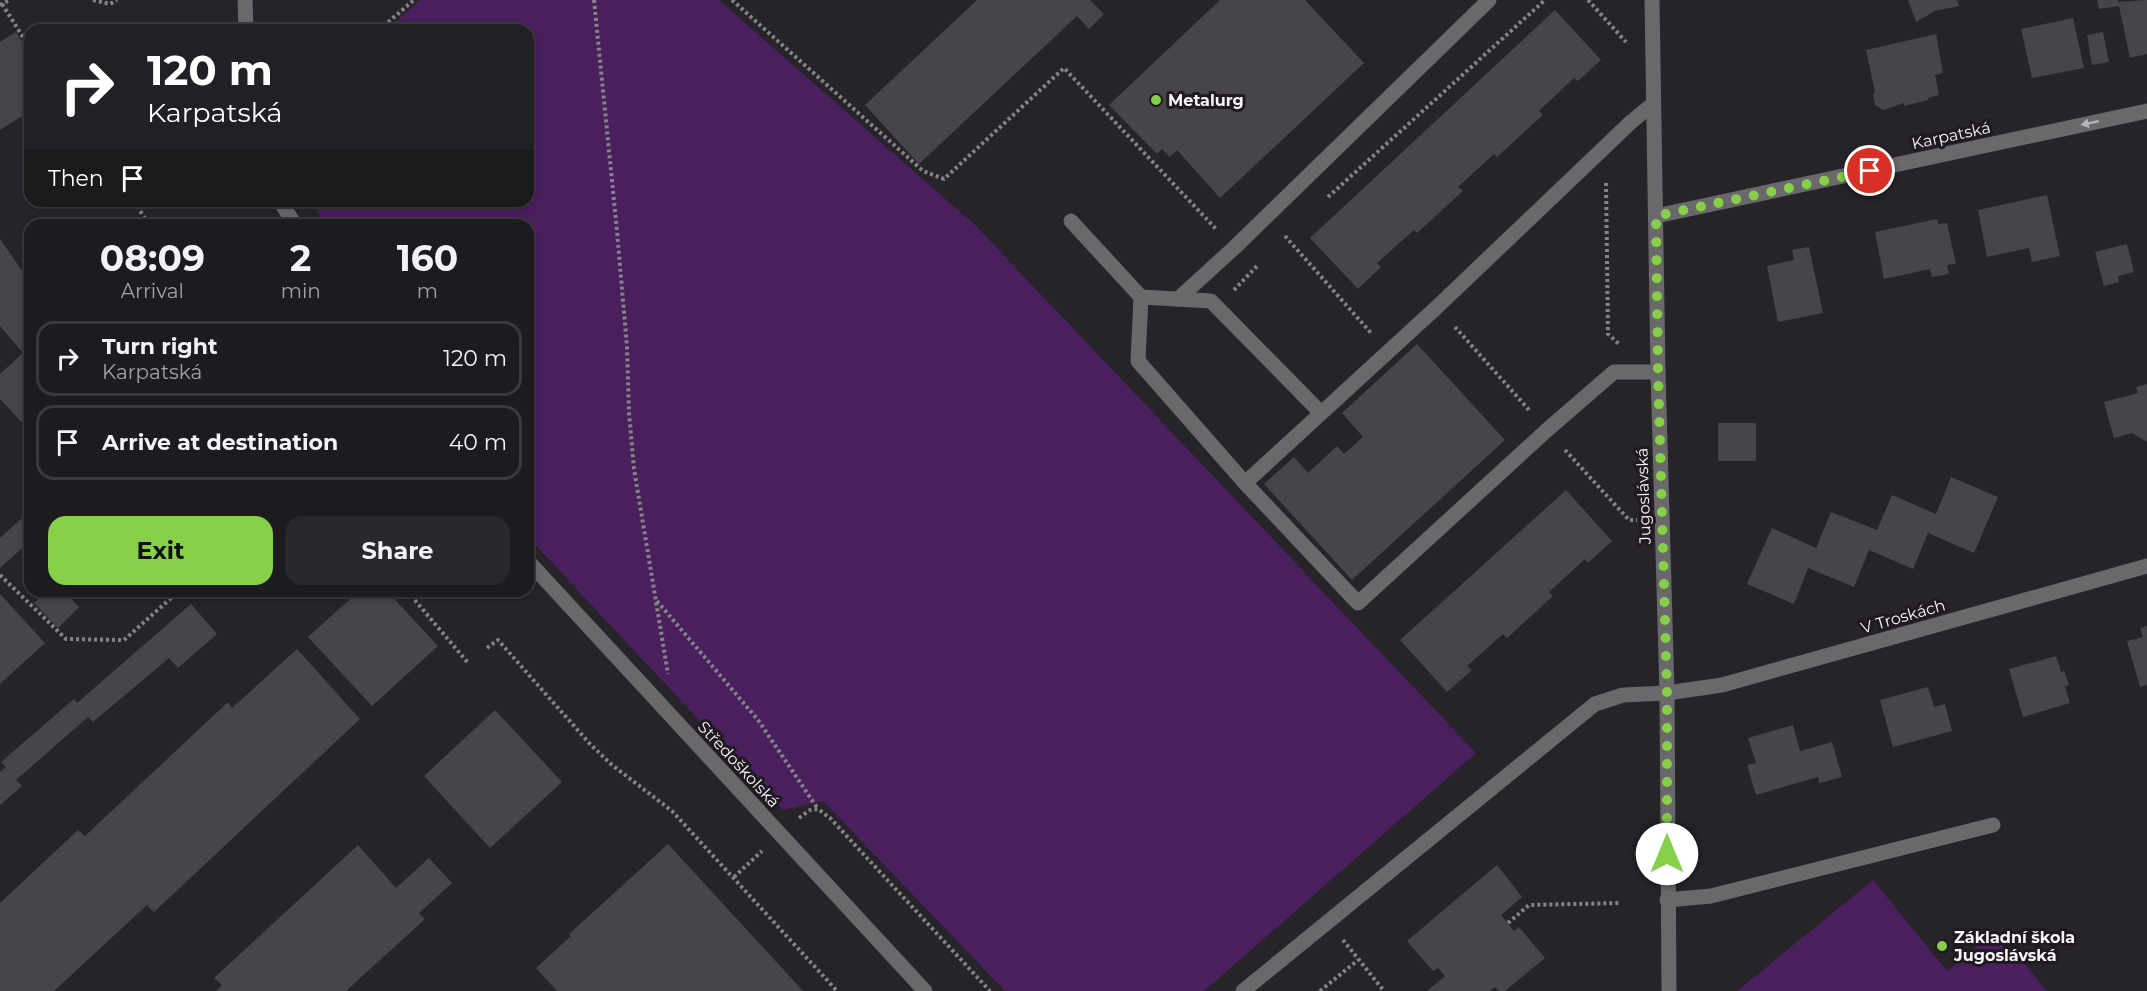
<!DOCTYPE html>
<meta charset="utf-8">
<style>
:root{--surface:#1d1b1f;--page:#2a282c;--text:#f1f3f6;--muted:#a0a1a4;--line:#3b393d;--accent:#87cf4a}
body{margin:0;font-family:Montserrat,sans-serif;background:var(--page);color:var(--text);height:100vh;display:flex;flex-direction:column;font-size:22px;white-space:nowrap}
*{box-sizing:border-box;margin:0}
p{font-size:20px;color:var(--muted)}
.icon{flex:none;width:33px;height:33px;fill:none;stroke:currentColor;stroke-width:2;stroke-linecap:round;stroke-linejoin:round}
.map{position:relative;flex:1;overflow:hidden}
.side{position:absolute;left:24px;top:219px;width:510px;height:378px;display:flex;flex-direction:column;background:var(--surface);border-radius:18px;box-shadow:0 3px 9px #0003,0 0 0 2px var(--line)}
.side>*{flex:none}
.guide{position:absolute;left:24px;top:24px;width:510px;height:183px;border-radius:18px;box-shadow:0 3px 9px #0003,0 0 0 2px var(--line);background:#202124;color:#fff;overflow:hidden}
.pin{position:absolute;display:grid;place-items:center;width:51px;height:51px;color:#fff;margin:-26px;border:3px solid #fff;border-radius:50%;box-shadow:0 2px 6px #0007}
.me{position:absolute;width:66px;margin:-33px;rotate:0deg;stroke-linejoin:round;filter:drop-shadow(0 0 4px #0008)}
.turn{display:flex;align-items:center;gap:21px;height:126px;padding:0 24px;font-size:27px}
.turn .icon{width:78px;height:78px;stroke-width:2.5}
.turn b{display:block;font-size:42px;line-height:51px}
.then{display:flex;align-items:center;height:57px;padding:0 24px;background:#0003;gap:12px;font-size:22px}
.eta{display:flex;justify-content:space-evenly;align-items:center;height:102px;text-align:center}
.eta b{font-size:36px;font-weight:700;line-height:42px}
.primary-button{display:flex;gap:12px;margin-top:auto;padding:12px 24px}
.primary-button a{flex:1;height:69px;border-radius:18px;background:var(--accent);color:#111;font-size:24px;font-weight:700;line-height:69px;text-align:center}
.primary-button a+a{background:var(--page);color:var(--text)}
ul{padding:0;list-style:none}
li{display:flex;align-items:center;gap:18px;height:75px;margin:0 12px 9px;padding:0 12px;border:3px solid var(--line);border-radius:18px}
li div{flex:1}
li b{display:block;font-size:22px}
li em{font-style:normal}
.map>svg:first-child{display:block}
.green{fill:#491f5e}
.building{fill:#47444a}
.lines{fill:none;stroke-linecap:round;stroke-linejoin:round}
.path{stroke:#858387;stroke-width:4;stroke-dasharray:3 3;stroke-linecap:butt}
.lane{stroke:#6a686b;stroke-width:15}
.street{stroke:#6a686b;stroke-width:15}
.oneway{fill:#b7b5b9}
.route{stroke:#87cf4a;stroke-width:10;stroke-dasharray:0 18}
.poi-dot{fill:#87cf4a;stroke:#1e1a20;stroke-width:2}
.labels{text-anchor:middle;stroke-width:6;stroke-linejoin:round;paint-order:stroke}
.poi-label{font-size:16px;font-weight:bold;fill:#f6f4f8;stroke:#1e1a20;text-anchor:start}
.street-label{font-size:16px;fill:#f6f4f8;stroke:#1e1a20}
</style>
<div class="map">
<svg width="2147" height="991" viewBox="0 0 2147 991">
<rect width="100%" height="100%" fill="#272429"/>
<g class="green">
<polygon points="420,0 719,0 976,226 1476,753 1204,991 1005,991 823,801 783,810 528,537 528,225 325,225 311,201 528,201 528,30 386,30"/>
<polygon points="1873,880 1947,971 1997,930 2047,991 1737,991"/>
</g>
<g class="building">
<polygon points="977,0 1090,0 1104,14 1089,29 1077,16 919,164 865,105"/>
<polygon points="1220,0 1305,0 1364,63 1220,198 1177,150 1170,157 1162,149 1157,154 1109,105"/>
<polygon points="1908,0 1957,0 1959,6 1935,11 1916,22"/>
<polygon points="2097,0 2118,0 2118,2 2147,0 2147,54 2130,58 2119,6 2099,9"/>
<polygon points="1555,10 1601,60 1578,81 1574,78 1539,111 1543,115 1497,157 1494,154 1458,187 1463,191 1417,233 1414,230 1377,263 1381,267 1358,289 1310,238"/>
<polygon points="2073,18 2084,68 2032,78 2021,29"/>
<polygon points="16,32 30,55 30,111 0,130 0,42"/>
<polygon points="2103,32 2109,62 2092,65 2087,35"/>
<polygon points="1936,34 1943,73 1935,75 1939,95 1928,98 1928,100 1904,106 1904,103 1883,110 1875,105 1873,95 1875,92 1866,50"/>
<polygon points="2047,195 2060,256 2032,262 2029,248 1987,257 1978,210"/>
<polygon points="1937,219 1938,224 1947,223 1956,264 1947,265 1949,274 1932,277 1930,269 1884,279 1875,232"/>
<polygon points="0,239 30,282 30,431 0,399 0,374 23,353 0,326"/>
<polygon points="2127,244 2134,272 2118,276 2119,282 2104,286 2095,252"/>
<polygon points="1809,247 1823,313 1778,322 1767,266 1794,260 1792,250"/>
<polygon points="1417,344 1505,440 1352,580 1264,484 1294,457 1308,473 1337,446 1344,454 1363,437 1342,413"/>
<polygon points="2147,384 2147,442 2132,433 2114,438 2104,402 2138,393 2136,387"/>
<rect x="1718" y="423" width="38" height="38"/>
<polygon points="1951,477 1998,497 1974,553 1928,533 1913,569 1869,550 1854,587 1808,568 1794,604 1747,584 1772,528 1816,548 1831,512 1877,530 1892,495 1936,514"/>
<polygon points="1566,490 1612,541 1588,563 1585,559 1549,592 1553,596 1507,638 1503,634 1467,666 1472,670 1447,692 1400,640"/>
<polygon points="30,511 30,541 0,568 0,538"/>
<polygon points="46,591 64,591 79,607 58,628 34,603"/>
<polygon points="359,591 387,591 438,646 372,706 308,637"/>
<polygon points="0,594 45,643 0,684"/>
<polygon points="191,604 217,634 178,668 169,658 93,722 88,717 16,780 22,786 0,805 0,772 6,767 1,762 74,699 77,703"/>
<polygon points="2147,626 2147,685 2140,687 2127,641 2143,637 2140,628"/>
<polygon points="297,649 360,719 154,912 147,905 54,991 0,991 0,903 78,830 85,836 228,702 232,708"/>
<polygon points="2056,656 2061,672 2064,671 2069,685 2065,686 2070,703 2023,717 2009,669"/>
<polygon points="1928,687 1934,707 1945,704 1952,731 1893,747 1880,700"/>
<polygon points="495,710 562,782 490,848 424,776"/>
<polygon points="1793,725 1800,751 1832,742 1842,777 1819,783 1818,777 1756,795 1747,765 1756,763 1748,738"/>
<polygon points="668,844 803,991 557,991 536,968 571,936 569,934"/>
<polygon points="358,845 396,888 429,858 452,883 419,913 425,919 346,991 216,991 222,985 214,978"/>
<polygon points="1497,865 1522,897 1501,915 1514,931 1519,927 1545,958 1505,991 1499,991 1495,987 1490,991 1427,991 1445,976 1438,968 1433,971 1407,941"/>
</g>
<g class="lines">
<g class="path">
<polyline points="93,0 110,4 117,0"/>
<polyline points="594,0 617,231 627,347 629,413 634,469 668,674"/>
<polyline points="732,0 923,171 944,179 1064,68 1217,230"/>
<polyline points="1588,0 1626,42"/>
<polyline points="2,4 30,48"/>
<polyline points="0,5 10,0"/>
<polyline points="379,30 414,0"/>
<polyline points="1606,183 1608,334 1620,345"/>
<polyline points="1328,197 1545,0"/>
<polyline points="134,201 149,225"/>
<polyline points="1285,236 1371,333"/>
<polyline points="1234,290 1258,265"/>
<polyline points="1455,327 1530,411"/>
<polyline points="1565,450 1629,520 1637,520"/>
<polyline points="0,575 66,639 124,640 179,591"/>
<polyline points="407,591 469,664"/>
<polyline points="657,601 758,720 818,809"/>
<polyline points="487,648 498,640 590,744 612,765 672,811 837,991"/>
<polyline points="799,818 810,810 818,809 830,818 990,991"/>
<polyline points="734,877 762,851"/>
<polyline points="1508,923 1529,905 1620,903"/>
<polyline points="1343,940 1384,991"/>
<polyline points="1320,991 1358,960"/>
</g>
<g class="lane">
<polyline points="1071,221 1141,297 1138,361 1245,483 1358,603 1547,430 1614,372 1658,372"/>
<polyline points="1141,297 1211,301 1321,413"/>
<polyline points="1178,299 1234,248 1489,0"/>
<polyline points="1245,483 1437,307 1631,122 1653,104"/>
<polyline points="1667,900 1711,896 1993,825"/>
</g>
<g class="street">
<polyline points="245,0 246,30"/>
<polyline points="1652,0 1658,372 1667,693 1669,991"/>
<polyline points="280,201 295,225"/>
<polyline points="1656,216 2147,111"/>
<polyline points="528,561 925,991"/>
<polyline points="1243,991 1595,704 1623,695 1667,693 1722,685 2147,566"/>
</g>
</g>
<defs><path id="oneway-solid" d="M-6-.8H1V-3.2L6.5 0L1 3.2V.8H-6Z" transform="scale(1.5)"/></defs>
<use class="oneway" href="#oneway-solid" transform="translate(2090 123) rotate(168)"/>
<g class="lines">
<polyline class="route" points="1667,854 1667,693 1658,372 1656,216 1870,171"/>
</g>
<g class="poi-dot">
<circle cx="1156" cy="100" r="6"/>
<circle cx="1942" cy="946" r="6"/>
</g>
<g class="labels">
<g class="poi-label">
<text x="1168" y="106">Metalurg</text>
<text x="1954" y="943">Základní škola<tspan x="1954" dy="18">Jugoslávská</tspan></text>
</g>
<g class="street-label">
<text transform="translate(1951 135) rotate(-12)" y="6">Karpatská</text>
<text transform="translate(1643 496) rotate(-92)" y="6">Jugoslávská</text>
<text transform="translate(1903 616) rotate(-16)" y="6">V Troskách</text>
<text transform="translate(739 764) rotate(47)" y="6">Středoškolská</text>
</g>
</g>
</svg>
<div class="pin" style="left:1870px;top:171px;background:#d93025"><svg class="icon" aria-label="arrive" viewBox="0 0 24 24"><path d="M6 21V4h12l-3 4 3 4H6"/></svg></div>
<svg class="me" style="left:1667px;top:854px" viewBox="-20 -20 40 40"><circle r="19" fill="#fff"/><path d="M0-13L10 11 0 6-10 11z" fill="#87cf4a"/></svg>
<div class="guide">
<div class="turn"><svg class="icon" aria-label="right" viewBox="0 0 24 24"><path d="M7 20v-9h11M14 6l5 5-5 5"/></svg><div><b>120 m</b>Karpatská</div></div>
<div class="then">Then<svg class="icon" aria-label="arrive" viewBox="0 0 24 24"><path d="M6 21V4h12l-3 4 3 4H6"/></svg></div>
</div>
<section class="side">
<div class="eta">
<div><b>08:09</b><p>Arrival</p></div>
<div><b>2</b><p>min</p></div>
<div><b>160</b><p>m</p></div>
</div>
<ul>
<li><svg class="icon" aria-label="right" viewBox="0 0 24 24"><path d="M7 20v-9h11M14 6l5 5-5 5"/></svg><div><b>Turn right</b><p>Karpatská</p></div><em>120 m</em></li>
<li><svg class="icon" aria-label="arrive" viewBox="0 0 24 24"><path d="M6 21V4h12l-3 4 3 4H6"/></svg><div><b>Arrive at destination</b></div><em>40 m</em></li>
</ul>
<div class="primary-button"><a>Exit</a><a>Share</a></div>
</section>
</div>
